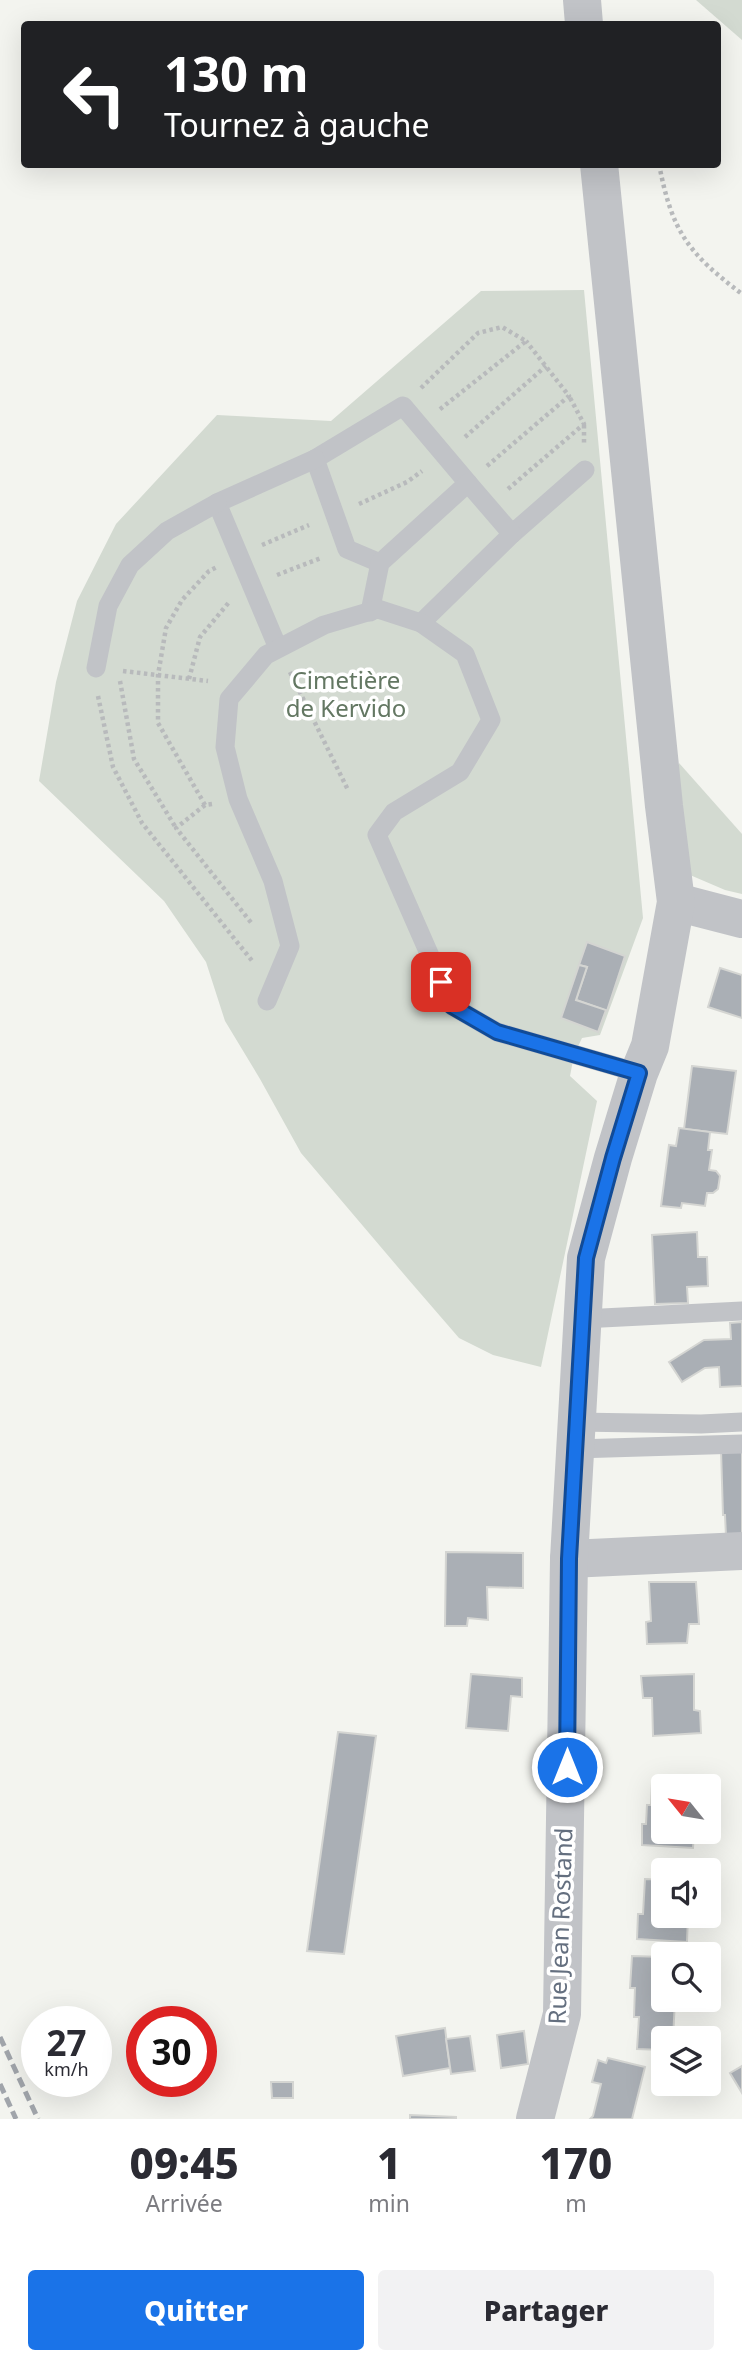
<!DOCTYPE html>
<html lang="fr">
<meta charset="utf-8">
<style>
:root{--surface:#fff;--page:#f2f2f3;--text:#2b2b33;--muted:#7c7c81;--accent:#1a73e8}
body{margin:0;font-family:"Noto Sans",sans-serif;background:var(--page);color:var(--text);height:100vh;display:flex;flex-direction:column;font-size:26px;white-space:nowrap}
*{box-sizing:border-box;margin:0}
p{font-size:23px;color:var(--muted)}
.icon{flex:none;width:38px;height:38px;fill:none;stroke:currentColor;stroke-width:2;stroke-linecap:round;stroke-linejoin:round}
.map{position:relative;height:2119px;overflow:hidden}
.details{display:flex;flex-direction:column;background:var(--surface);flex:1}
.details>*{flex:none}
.guide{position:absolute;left:21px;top:21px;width:700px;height:147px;border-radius:7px;box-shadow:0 7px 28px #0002;background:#202124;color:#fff;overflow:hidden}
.needle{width:46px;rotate:300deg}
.fabs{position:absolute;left:651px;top:1774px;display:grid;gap:14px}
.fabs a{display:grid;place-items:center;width:70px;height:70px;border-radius:7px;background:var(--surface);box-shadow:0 7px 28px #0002;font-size:35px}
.speed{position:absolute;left:21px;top:2006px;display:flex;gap:14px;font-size:35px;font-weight:700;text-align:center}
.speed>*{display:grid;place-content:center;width:91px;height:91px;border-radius:50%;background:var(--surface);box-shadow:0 7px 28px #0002;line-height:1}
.speed small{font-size:18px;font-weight:400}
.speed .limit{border:10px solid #d22;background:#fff;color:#111}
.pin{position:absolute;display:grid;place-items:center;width:60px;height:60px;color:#fff;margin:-30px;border-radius:14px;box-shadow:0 4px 10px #0006}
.me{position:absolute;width:77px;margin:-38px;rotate:0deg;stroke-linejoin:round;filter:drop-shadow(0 0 5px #0008)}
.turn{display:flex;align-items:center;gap:24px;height:147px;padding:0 28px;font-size:32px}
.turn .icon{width:91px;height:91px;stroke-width:2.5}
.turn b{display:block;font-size:49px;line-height:60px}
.eta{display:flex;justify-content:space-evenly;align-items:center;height:119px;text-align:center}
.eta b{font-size:42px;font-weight:800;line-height:49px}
.action{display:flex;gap:14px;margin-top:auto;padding:14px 28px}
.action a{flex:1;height:80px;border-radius:7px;background:var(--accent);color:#fff;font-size:28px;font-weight:800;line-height:80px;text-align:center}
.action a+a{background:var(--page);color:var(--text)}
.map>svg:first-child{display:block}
.green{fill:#d3dad1}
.building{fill:#aaafb5;stroke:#d4d5d2;stroke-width:2}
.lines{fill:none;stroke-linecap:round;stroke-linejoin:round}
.path{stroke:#b8babc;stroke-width:4.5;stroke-dasharray:3.5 3.5;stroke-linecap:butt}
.lane{stroke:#c1c3c7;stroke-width:19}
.street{stroke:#c1c3c7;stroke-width:38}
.rail{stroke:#a1a5ab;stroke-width:5;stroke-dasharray:10 5;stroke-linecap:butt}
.route-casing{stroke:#114b97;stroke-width:18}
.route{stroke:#1a73e8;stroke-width:12}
.labels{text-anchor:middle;stroke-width:7;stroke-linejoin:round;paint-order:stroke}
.park-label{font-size:24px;fill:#637762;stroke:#fff}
.street-label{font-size:24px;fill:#646f7f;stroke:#fff}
</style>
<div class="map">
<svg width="742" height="2119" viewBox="0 0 742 2119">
<rect width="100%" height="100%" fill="#f3f4ef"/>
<g class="green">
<polygon points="696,0 742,0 742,40"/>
<polygon points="584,290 643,918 600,1035 582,1038 574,1055 570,1076 597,1101 541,1367 493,1355 459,1338 408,1279 301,1153 260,1079 225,1021 206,962 164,901 39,781 56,682 77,601 116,524 217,415 331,421 481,291"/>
<polygon points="679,763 742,834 742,894 725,890 690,875 677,812"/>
</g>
<g class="building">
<polygon points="587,942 625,956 607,1011 576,1000 587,967 579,965"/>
<polygon points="579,965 587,967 576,1000 606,1010 598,1032 561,1018"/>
<polygon points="720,968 742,975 742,1018 708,1007"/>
<polygon points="692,1066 736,1071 727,1134 684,1129"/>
<polygon points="679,1128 710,1132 708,1150 712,1150 709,1170 716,1171 720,1176 718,1189 713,1193 707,1193 705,1206 682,1203 681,1208 661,1206 669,1145 676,1146"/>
<polygon points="697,1232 698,1257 707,1257 708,1286 687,1287 688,1303 655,1304 652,1235"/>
<polygon points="742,1322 742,1386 720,1387 719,1367 705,1368 682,1382 669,1362 704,1340 731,1339 730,1323"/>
<polygon points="742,1449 742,1536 726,1536 725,1515 723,1515 721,1450"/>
<polygon points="446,1552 523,1553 523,1588 487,1587 488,1620 468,1618 467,1626 445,1626"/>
<polygon points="649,1582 696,1582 699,1624 689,1624 687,1643 647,1644 646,1622 651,1621"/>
<polygon points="471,1674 522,1678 522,1697 511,1696 508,1731 466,1728"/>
<polygon points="694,1674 694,1710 700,1711 701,1733 653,1736 652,1698 643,1698 641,1676"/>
<polygon points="338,1732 376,1736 344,1954 307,1951"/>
<polygon points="652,1782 707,1787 663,1787 663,1832 694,1832 693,1848 642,1845 642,1824 646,1824 647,1805 651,1805"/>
<polygon points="645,1879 663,1880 663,1916 688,1916 687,1942 637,1939 638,1914 643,1914"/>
<polygon points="632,1956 663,1957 663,2000 675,2000 673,2039 663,2039 663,2050 637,2049 639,2017 634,2017 635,1988 630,1988"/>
<polygon points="445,2028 450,2068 403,2076 396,2036"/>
<polygon points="524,2031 528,2064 501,2068 497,2035"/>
<polygon points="470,2036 475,2071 451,2074 446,2039"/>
<polygon points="608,2058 645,2067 632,2119 590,2119 593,2116 601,2084 592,2082 598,2060 606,2063"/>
<polygon points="742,2066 742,2093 730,2073"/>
<polygon points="271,2082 293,2082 293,2098 272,2098"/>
<polygon points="410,2115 456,2117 456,2119 410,2119"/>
</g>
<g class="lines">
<g class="path">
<path d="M659 164C672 232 688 253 742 294"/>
<polyline points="421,388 478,333 502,327 526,341 439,410"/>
<polyline points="584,425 584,444"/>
<polyline points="465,437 546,366"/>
<polyline points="487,466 569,396 526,341"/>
<polyline points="508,489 584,424 569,396"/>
<polyline points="359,504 407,482 422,471"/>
<polyline points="262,545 309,525"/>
<polyline points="277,575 321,558"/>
<polyline points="123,671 208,681"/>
<polyline points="290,672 348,790"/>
<polyline points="189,679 200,637 230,601"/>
<polyline points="120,681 134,759 176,828"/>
<polyline points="98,696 113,767 142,823 253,962"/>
<polyline points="212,804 205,805 158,723 158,675 166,628 182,600 209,571 217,567"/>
<polyline points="205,805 176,828 253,925"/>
</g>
<g class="lane">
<polyline points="512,534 585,470"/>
<polyline points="380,563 347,549 315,459 403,406 468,483"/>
<polyline points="370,612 380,563 468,483 512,534 421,623"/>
<polyline points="278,648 217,503 315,459"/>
<polyline points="96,668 108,606 130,565 167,531 217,503"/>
<polyline points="267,1001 290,946 273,881 238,799 225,747 229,699 266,655 324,625 378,609 421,623 465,654 491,720 460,772 394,812 377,835 452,1006 497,1032 639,1073"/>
<polyline points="582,1319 742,1311"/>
<polyline points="576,1422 701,1424 742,1422"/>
<polyline points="575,1449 742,1444"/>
</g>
<g class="street">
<polyline points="582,0 584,24"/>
<polyline points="676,902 742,919"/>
<polyline points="569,1559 742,1551"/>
<polyline points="535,2119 562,2014 569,1559 586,1258 613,1158 639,1073 650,1046 676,902 664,806 599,164"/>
</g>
<g class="rail">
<polyline points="0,2037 38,2119"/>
<polyline points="0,2084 16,2119"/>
</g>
</g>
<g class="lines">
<defs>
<polyline id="route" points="441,982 452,1006 497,1032 639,1073 613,1158 586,1258 569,1559 567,1767"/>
</defs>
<use href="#route" class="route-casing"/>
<use href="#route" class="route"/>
</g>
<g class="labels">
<g class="park-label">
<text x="346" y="689">Cimetière<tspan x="346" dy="28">de Kervido</tspan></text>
</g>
<g class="street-label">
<text transform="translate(561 1926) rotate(-88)" y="8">Rue Jean Rostand</text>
</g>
</g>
</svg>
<div class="fabs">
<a><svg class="needle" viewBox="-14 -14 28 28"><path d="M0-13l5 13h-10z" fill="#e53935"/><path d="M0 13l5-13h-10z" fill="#7c7c81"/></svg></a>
<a><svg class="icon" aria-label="sound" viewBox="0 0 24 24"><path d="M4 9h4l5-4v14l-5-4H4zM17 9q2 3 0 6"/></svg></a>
<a><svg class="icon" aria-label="search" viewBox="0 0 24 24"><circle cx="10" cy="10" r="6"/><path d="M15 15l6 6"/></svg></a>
<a><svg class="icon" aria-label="layers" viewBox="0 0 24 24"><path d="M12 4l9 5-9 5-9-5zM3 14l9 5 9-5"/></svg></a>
</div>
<div class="speed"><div>27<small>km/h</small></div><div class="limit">30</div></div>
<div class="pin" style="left:441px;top:982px;background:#d93025"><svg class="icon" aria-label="arrive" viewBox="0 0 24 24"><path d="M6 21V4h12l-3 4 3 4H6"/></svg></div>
<svg class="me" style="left:567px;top:1767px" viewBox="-20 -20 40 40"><circle r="17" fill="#1a73e8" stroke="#fff" stroke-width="3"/><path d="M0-11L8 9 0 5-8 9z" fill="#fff"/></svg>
<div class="guide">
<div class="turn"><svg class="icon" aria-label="left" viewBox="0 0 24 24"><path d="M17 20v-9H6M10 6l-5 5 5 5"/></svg><div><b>130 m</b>Tournez à gauche</div></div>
</div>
</div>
<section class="details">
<div class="eta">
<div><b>09:45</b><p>Arrivée</p></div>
<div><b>1</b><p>min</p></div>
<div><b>170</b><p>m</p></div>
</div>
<div class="action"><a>Quitter</a><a>Partager</a></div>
</section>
